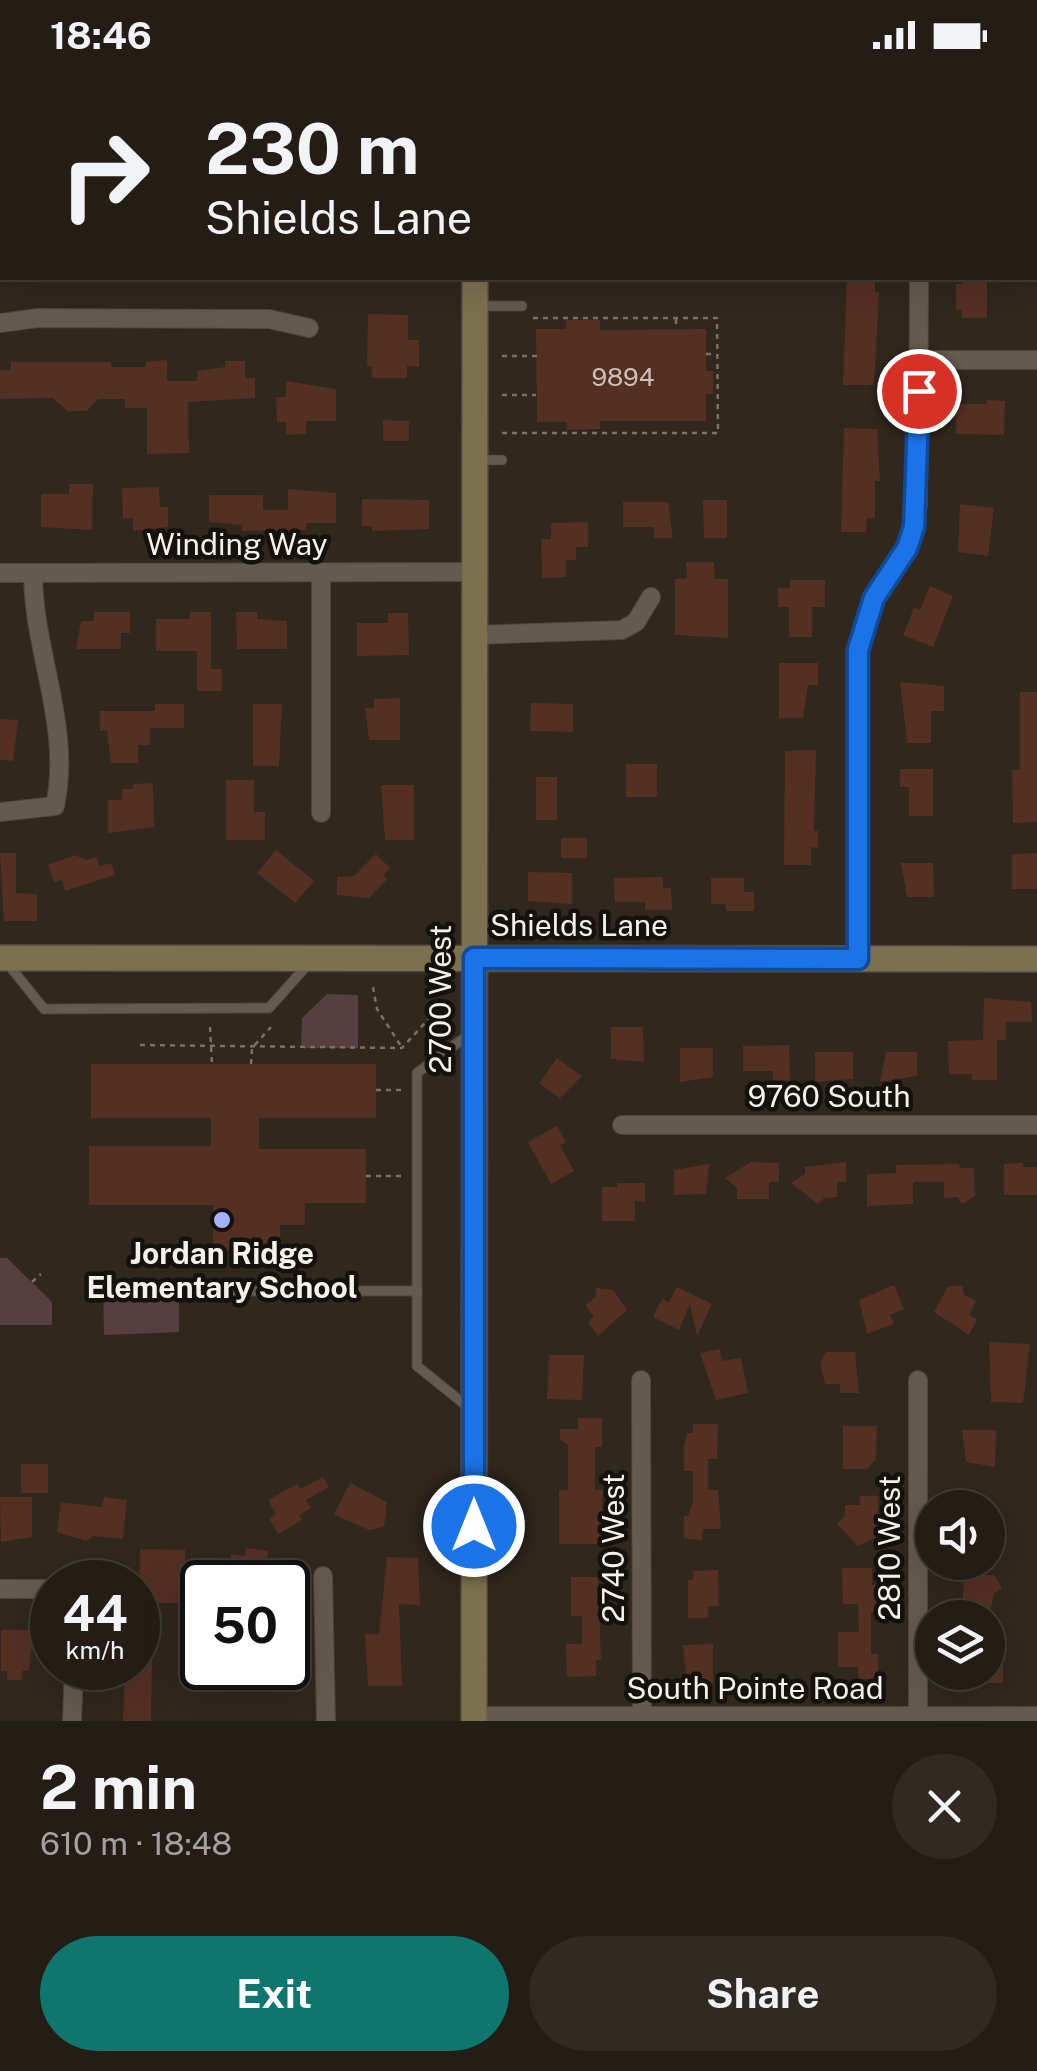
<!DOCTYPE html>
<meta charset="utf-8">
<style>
:root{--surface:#241d16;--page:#302a23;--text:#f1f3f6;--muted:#a3a2a1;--line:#413b35;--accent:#0f766e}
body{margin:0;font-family:"Public Sans",sans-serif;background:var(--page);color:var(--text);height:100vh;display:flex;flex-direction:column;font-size:38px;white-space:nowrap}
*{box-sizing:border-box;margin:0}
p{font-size:32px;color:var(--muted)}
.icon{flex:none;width:55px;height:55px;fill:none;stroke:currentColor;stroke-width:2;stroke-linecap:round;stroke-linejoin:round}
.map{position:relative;height:1651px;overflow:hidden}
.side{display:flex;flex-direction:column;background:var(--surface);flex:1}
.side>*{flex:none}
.top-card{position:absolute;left:0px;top:0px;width:1038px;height:210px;box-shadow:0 10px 40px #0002,0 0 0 2px var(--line);background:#241d16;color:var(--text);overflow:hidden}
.tools{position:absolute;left:915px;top:1420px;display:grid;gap:20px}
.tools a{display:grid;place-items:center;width:90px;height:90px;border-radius:50%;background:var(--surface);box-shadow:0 10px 40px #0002,0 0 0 2px var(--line);font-size:50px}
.speed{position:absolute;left:30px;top:1490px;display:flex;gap:20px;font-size:50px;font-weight:700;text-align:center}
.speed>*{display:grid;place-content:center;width:130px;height:130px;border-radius:50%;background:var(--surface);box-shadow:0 10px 40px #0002,0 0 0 2px var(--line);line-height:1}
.speed small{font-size:25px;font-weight:400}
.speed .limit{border:5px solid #111;border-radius:15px;background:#fff;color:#111}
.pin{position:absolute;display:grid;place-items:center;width:85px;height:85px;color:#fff;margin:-42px;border:5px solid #fff;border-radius:50%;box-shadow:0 2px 10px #0007}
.me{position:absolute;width:110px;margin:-55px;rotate:0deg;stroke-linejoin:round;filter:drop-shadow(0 0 8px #0008)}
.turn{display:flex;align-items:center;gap:35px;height:210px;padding:0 40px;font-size:45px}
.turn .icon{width:130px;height:130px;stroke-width:2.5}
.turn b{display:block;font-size:70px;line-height:85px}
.round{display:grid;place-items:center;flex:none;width:105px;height:105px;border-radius:52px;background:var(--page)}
.summary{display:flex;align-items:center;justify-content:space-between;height:170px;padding:0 40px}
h1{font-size:60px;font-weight:700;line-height:75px}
.primary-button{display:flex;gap:20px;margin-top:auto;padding:20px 40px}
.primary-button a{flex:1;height:115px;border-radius:60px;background:var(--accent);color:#fff;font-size:40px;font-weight:700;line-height:115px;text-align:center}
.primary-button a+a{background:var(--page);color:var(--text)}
.status{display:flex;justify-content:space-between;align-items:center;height:70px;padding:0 50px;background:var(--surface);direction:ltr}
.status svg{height:28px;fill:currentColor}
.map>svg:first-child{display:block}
.green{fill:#573e41}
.building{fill:#543023}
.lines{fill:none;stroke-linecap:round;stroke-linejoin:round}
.service-casing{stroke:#4d463d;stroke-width:11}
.minor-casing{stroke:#4d463d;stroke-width:20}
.secondary-casing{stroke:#4d463d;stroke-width:28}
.path{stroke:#7a7269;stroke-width:2.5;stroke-dasharray:5 5;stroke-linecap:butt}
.service{stroke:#645a4f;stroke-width:9}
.minor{stroke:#645a4f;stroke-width:18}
.secondary{stroke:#7c714f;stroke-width:25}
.route-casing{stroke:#114b97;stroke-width:25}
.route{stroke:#1a73e8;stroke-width:18}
.poi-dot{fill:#a5b1fc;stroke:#15110d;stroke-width:4}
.labels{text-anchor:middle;stroke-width:9;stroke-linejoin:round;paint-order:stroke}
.number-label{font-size:25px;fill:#cec0b8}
.street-label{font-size:30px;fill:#f6f0ea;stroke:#15110d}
.poi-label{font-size:30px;font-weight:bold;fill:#f6f0ea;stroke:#15110d}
</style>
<div class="status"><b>18:46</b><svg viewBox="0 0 49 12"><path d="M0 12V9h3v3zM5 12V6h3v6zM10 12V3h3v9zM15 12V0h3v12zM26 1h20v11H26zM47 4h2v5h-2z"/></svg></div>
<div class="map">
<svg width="1037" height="1651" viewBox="0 0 1037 1651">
<rect width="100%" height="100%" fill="#30271d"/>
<g class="green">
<polygon points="327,924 358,925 358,978 301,978 302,948"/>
<polygon points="0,1188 7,1188 52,1232 52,1255 0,1255"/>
<polygon points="179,1217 179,1262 104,1265 103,1218"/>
</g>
<g class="building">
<polygon points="847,208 875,208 875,222 879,222 874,315 843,315"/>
<polygon points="962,208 987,208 987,248 962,248 962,240 956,240 956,214 962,214"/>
<polygon points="368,244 408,245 408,270 419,270 419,297 407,296 407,308 372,308 372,296 367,296"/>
<polygon points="566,250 600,250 600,260 706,259 706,301 713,301 713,324 706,324 706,351 600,351 600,359 567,360 567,352 537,352 536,259 566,259"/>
<polygon points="167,290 167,311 197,311 197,301 225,297 225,291 245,291 245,308 255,308 255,328 188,332 189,383 147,384 147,338 125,338 125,329 98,329 87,341 68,341 52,328 0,329 0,300 11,300 11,292 111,292 111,297 146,297 146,292"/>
<polygon points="286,311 336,319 336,351 306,351 306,364 286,365 286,352 277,352 276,327 286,327"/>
<polygon points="987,330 1005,331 1004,365 956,364 956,334 987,334"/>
<polygon points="383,350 409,351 409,371 383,371"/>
<polygon points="844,358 877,359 880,411 875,411 875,448 867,448 866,462 841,462"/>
<polygon points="69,414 93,414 92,460 41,457 41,424 69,424"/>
<polygon points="159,417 160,437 168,437 168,457 133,461 133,448 123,448 122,418"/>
<polygon points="288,419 336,423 336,453 306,453 306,460 242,461 242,455 209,452 209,425 263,425 263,440 288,440"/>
<polygon points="362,429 429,430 429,459 372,461 372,456 362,456"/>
<polygon points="703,430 727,430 727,468 704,468"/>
<polygon points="623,432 668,432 673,468 654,468 654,457 623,457"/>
<polygon points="960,434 994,438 988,486 958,482"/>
<polygon points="588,452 588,477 576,477 576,490 566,490 566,507 542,508 541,469 551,469 551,453"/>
<polygon points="686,492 714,492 715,509 728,509 728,568 675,565 675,509 687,508"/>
<polygon points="790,510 825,510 825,537 812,537 812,567 789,567 789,537 778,537 778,518 790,518"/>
<polygon points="930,516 953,526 933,577 903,565 914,538 920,540"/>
<polygon points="94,542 130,542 130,563 121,563 121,579 76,579 81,551 94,551"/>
<polygon points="190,542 211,542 211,599 222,599 222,621 197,621 197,581 156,581 156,549 190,549"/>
<polygon points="236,542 257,542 257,549 287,551 287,579 237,579"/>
<polygon points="388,543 408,543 409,585 357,586 357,553 388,553"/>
<polygon points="779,593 818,593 818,615 808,615 803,648 779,648"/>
<polygon points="900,612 944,616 944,641 931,641 931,673 907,673"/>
<polygon points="1020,622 1037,622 1037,752 1013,753 1012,700 1020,700"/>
<polygon points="400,628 400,670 369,670 365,638 374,638 374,629"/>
<polygon points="531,633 573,634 573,662 530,661"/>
<polygon points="155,634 184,634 184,658 150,658 150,675 138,675 138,693 111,693 107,661 100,661 100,641 155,641"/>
<polygon points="253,634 282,634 279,696 253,696"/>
<polygon points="0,649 18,650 13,691 0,690"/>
<polygon points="816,680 814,761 818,761 818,778 811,777 811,795 784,795 785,681"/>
<rect x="626" y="694" width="31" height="33"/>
<polygon points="900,699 933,699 933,746 909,746 909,717 900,717"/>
<rect x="536" y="707" width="21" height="43"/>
<polygon points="226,710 254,710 254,742 265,742 265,770 226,770"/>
<polygon points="153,713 154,757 108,763 108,730 122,730 122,719 133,719 133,714"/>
<polygon points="381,715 414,715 414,770 385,770"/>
<rect x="561" y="768" width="26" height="20"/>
<polygon points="276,780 314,811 295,833 257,803"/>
<polygon points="0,783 16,783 16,823 37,824 37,851 4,851"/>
<polygon points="1037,783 1037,819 1012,819 1012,784"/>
<polygon points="376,784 390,798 383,805 387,809 369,828 337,825 337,807 354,806"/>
<polygon points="75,785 86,790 97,787 99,796 111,793 115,805 65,821 62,810 54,812 48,795"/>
<polygon points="901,793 933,793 934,827 907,827"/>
<polygon points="528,802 572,803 572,834 528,831"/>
<polygon points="663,807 663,818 671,818 672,840 645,840 645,832 615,832 614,808"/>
<polygon points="711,808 744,808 744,822 754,822 754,841 726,841 726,834 711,834"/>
<polygon points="984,928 1031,932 1032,952 1006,952 1006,970 997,970 997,1010 972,1010 972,1004 949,1004 948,971 983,970"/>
<polygon points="611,957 643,957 644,992 611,989"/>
<polygon points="789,975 790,1011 773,1011 773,1001 743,1001 743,976"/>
<polygon points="680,978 713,978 713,1007 680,1012"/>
<polygon points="815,982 853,982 853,1009 815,1012"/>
<polygon points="886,982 917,982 917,1006 880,1012"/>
<polygon points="557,988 582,1006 560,1028 539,1013"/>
<polygon points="91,994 376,994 376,1048 259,1048 259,1079 366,1079 366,1133 305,1133 305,1155 280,1155 280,1181 213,1181 213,1135 89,1135 89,1076 211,1076 211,1048 91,1048"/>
<polygon points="557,1056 566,1072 560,1075 574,1101 551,1114 528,1072"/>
<polygon points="751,1092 779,1093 779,1112 769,1112 769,1129 737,1129 737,1118 725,1108"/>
<polygon points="846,1092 846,1112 837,1112 837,1127 824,1128 818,1134 791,1113 805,1104 805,1097"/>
<polygon points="1023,1093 1023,1097 1037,1097 1037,1125 1004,1125 1004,1094"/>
<polygon points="709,1094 706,1124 674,1125 674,1100"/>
<polygon points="959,1094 960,1098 974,1098 975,1126 962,1134 958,1127 944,1128 944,1112 913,1112 913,1134 867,1136 867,1104 896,1103 896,1095"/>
<polygon points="617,1113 645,1113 645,1132 635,1131 635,1151 602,1151 602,1117 617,1117"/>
<polygon points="894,1215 904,1239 890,1245 894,1254 867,1264 859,1230"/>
<polygon points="948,1216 963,1216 964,1225 976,1231 969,1245 977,1249 969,1265 934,1242"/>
<polygon points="677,1217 712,1234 697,1266 690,1234 679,1260 653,1247 662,1229 669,1232"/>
<polygon points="596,1218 613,1220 627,1240 598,1266 588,1252 594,1247 585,1235 596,1227"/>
<polygon points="989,1272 1030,1274 1023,1333 991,1332"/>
<polygon points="720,1279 722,1291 741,1288 748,1323 716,1330 700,1283"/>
<polygon points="826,1282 855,1282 859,1323 840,1323 840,1314 825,1314 820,1293"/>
<polygon points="549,1285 584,1285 582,1330 547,1329"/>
<polygon points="578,1348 602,1348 602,1377 595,1377 595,1420 603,1420 600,1474 559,1474 559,1420 568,1420 568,1375 560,1369 560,1359 578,1359"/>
<polygon points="693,1354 718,1354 717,1389 708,1389 708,1420 718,1420 721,1459 703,1459 702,1470 684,1469 684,1446 688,1446 693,1431 693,1401 684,1401 684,1374 687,1363 693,1363"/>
<polygon points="843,1356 877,1356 876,1389 867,1399 843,1399"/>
<polygon points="962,1360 996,1360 995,1397 966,1392"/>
<rect x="21" y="1394" width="27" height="29"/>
<polygon points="323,1407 329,1417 306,1430 311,1438 299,1445 302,1450 278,1464 269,1448 276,1444 268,1430 297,1414 300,1419"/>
<polygon points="350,1413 387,1432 384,1457 369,1460 334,1445"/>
<polygon points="860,1426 878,1426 878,1466 858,1476 837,1454 845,1446 845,1435 860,1435"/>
<polygon points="0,1427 32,1427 32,1467 1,1472"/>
<polygon points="104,1427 127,1430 123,1469 93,1466 86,1471 57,1462 61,1432 102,1437"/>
<polygon points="246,1478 268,1481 264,1510 228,1512 231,1484 245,1486"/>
<polygon points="140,1479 185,1480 185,1533 153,1533 151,1651 123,1651 125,1598 138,1598"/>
<polygon points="387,1487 418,1488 420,1535 399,1534 402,1616 368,1616 365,1564 379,1564"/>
<polygon points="842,1498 872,1498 872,1515 878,1515 879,1542 871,1542 871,1584 878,1584 878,1609 858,1609 858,1597 838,1597 838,1562 859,1562 858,1534 843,1534"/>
<polygon points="718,1500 719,1536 708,1536 708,1548 688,1548 688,1510 693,1510 693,1501"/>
<polygon points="964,1505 994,1505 1002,1518 994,1524 989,1548 962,1548"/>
<polygon points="571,1507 598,1507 601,1590 596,1590 596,1606 567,1607 566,1574 582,1574 582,1546 571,1546"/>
<polygon points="1,1560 34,1560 29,1601 22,1601 22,1610 7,1610 7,1601 1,1601"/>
<polygon points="713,1574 713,1613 687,1613 683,1575"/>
<rect x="988" y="1580" width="15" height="33"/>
<polygon points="251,1598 279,1598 280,1617 253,1619"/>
</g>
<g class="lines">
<defs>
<g id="service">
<polyline points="480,236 522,236"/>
<polyline points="478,390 502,390"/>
<polyline points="8,894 44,939 269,938 310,892"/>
<polyline points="212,1221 417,1221"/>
<polyline points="468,1337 417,1296 417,1003 471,963"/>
</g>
<g id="minor">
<polyline points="0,3 2,3"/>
<polyline points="1035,36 1037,36"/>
<polyline points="0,253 38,248 269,249 309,258"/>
<polyline points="919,290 1037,290"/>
<polyline points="0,503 474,502"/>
<polyline points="321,503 321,743"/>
<polyline points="474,565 622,560 636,552 651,527"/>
<path d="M0 742 55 736C72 656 33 582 33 503"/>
<polyline points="858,889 858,580 866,545 907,477 918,436 919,208"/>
<polyline points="622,1055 1037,1055"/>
<polyline points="641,1310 642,1646"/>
<polyline points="918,1310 918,1646"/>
<polyline points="323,1506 326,1651"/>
<polyline points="0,1519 52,1519"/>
<polyline points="474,1646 1037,1646"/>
<polyline points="72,1651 74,1598"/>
</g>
<g id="secondary">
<polyline points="474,0 474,2"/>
<polyline points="0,888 1037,889"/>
<polyline points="474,1651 475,208"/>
</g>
</defs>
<use href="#service" class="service-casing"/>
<use href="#minor" class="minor-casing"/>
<use href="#secondary" class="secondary-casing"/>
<g class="path">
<polyline points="676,249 676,259"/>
<polyline points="706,284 716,284"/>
<polyline points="502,286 537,286"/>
<polyline points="502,325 536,325"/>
<polyline points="502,363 718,363 717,248 529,248"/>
<polyline points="373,917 377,939 401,976"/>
<polyline points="210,957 212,994"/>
<polyline points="140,975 402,978 446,930"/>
<polyline points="251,994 252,978 271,957"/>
<polyline points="376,1020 401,1020"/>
<polyline points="366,1106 401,1106"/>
<polyline points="32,1212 41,1204"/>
</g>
<use href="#service" class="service"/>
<use href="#minor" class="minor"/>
<use href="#secondary" class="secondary"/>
</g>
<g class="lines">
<defs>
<polyline id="route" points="474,1456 474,888 858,889 858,580 874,528 907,478 914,457 919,321"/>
</defs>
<use href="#route" class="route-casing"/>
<use href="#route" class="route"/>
</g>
<circle class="poi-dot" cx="222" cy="1150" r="10"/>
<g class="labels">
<g class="number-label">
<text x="623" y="316">9894</text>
</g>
<g class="street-label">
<text x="237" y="485">Winding Way</text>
<text x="579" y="866">Shields Lane</text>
<text transform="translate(441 929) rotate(-90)" y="10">2700 West</text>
<text x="829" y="1037">9760 South</text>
<text transform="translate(614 1478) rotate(-90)" y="10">2740 West</text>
<text transform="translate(890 1478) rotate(-90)" y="10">2810 West</text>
<text x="755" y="1629">South Pointe Road</text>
</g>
<g class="poi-label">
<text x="222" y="1194">Jordan Ridge<tspan x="222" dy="34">Elementary School</tspan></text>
</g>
</g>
</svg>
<div class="tools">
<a><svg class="icon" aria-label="sound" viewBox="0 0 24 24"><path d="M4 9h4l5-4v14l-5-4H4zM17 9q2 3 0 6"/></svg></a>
<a><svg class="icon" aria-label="layers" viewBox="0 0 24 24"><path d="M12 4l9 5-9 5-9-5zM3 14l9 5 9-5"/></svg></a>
</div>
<div class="speed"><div>44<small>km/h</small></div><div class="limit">50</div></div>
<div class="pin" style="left:919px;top:321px;background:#d93025"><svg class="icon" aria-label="arrive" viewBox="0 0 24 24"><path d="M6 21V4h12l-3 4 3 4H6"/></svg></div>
<svg class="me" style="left:474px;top:1456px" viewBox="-20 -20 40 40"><circle r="17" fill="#1a73e8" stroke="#fff" stroke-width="3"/><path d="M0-11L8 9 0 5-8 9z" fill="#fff"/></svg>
<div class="top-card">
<div class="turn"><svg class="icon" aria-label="right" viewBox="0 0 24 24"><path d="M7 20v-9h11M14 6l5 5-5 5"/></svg><div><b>230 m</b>Shields Lane</div></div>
</div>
</div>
<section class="side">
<div class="summary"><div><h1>2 min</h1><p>610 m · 18:48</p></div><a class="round"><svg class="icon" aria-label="close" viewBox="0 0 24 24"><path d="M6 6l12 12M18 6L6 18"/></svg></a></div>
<div class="primary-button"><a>Exit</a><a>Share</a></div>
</section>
